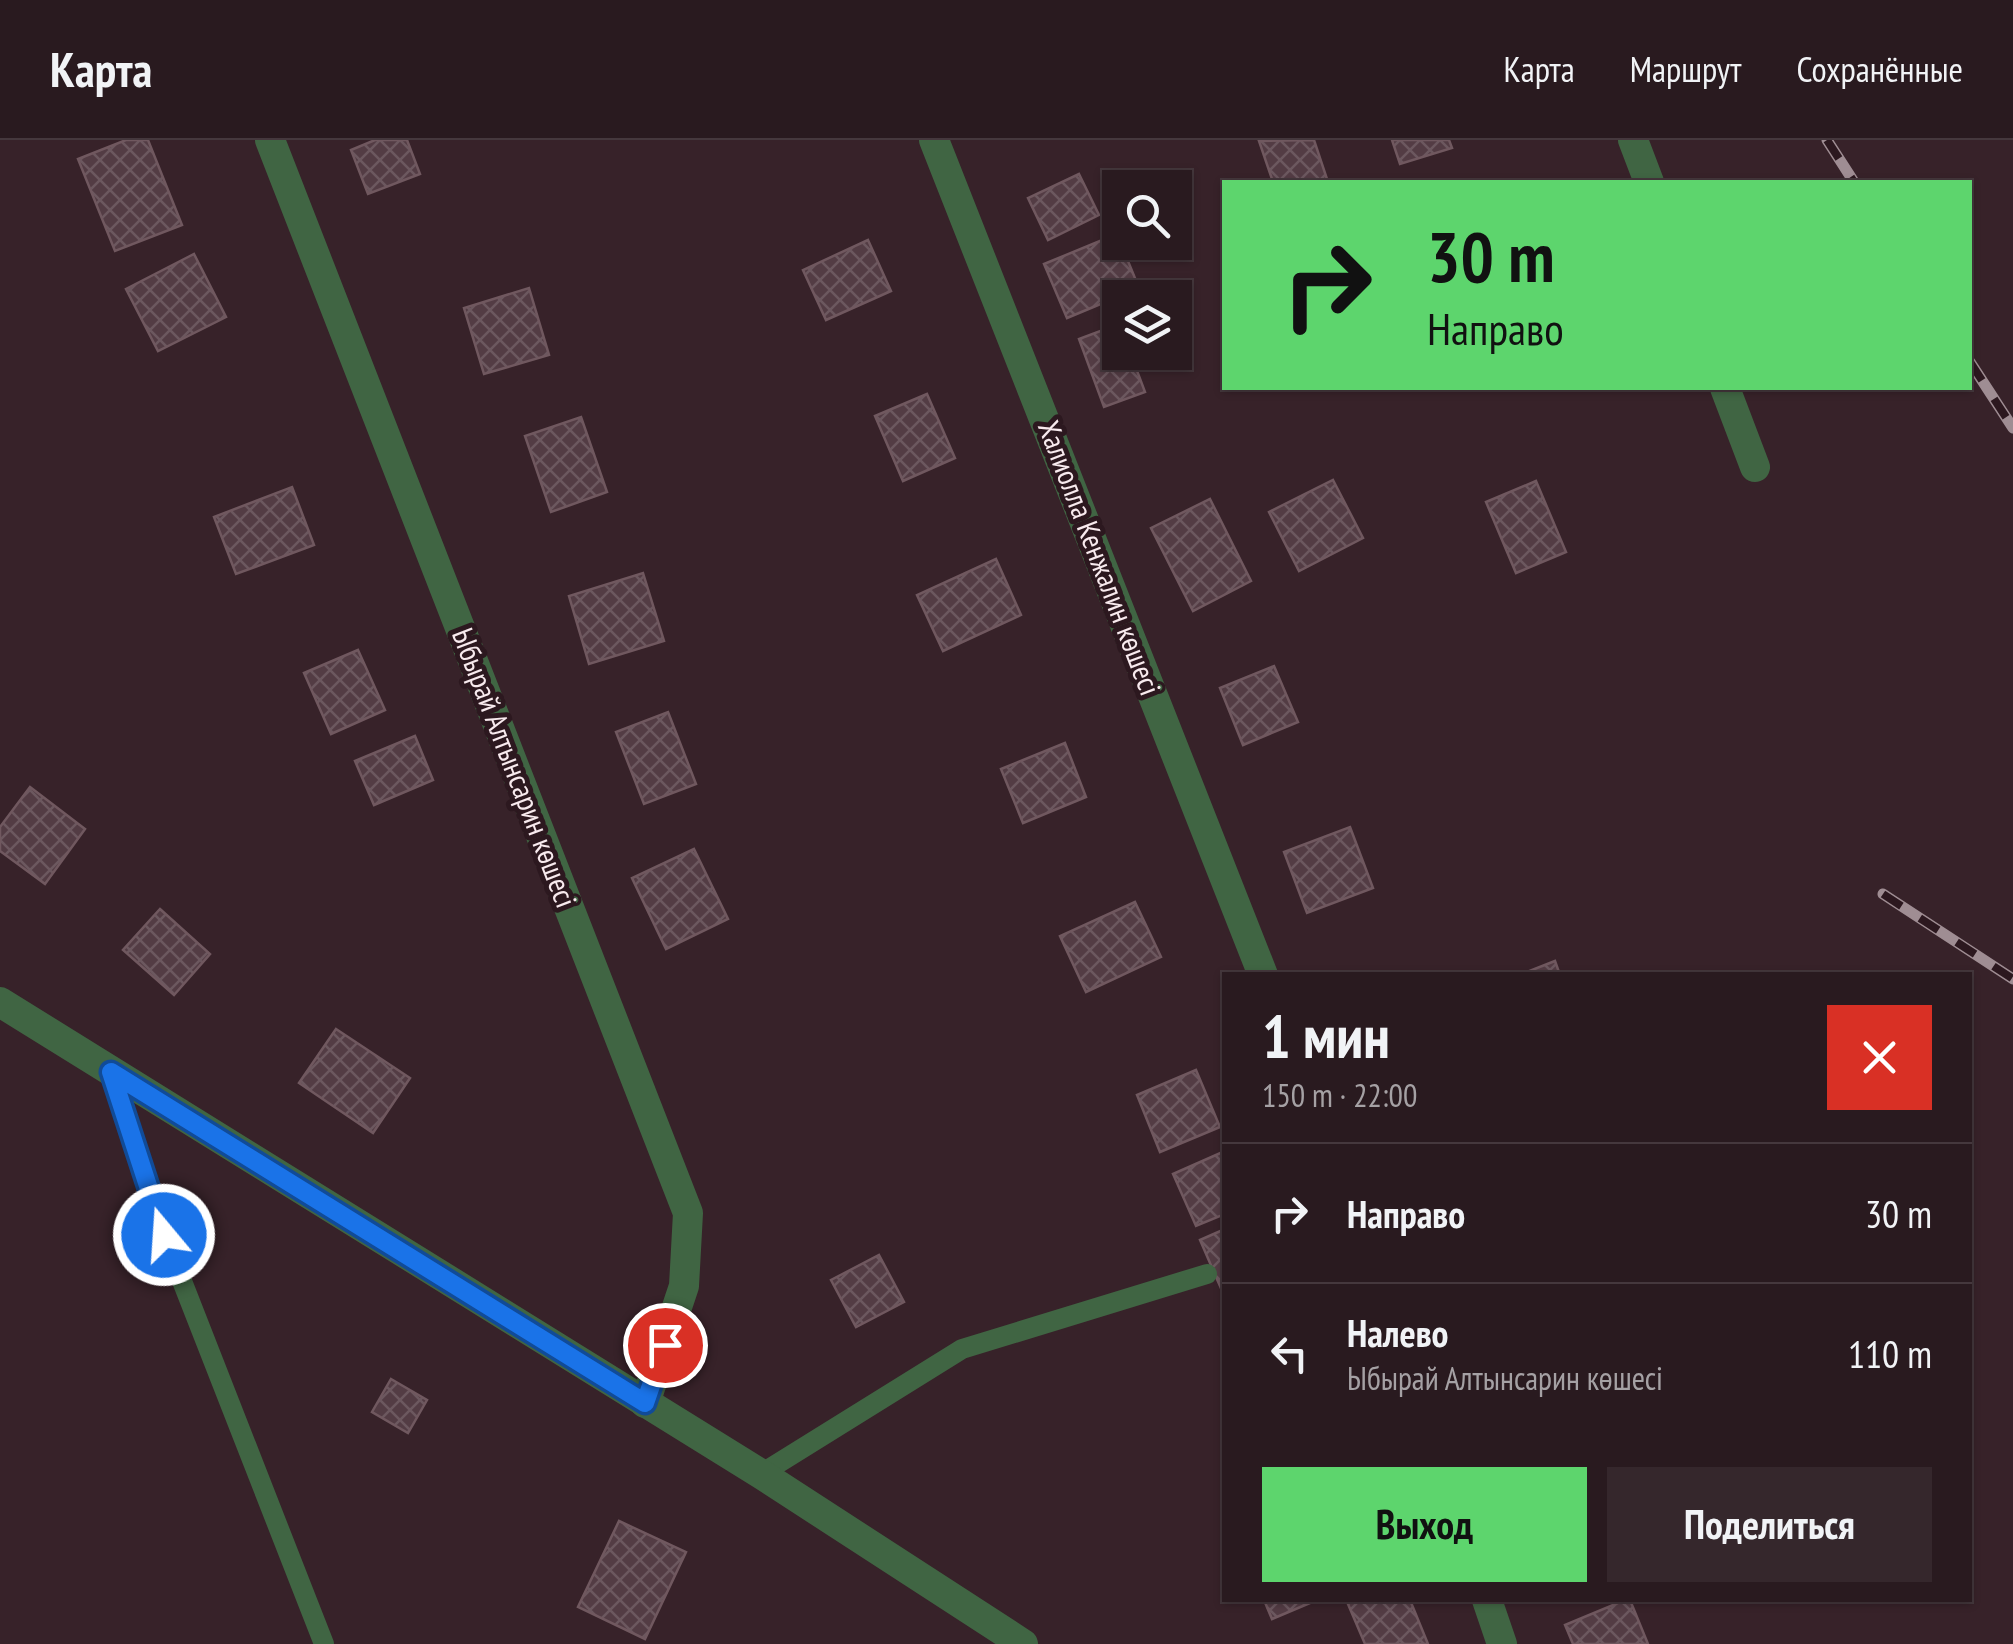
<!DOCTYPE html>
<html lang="ru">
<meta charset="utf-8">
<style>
:root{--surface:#291a1f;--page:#35272c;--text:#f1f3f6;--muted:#a5a1a4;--line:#45383d;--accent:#5dd56d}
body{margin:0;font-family:"PT Sans Narrow",sans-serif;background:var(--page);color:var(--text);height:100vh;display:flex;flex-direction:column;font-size:38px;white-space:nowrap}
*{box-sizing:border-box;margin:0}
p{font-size:32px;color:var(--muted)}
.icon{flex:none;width:55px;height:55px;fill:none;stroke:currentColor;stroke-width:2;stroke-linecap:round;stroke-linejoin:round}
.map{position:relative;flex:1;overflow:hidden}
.sheet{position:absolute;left:1222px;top:832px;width:750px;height:630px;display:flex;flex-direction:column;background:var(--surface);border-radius:0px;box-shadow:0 2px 8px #0004,0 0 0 2px var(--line)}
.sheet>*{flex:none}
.top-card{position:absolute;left:1222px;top:40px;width:750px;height:210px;border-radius:0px;box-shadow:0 2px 8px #0004,0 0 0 2px var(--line);background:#5dd56d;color:#111;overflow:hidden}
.fabs{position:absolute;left:1102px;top:30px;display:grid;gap:20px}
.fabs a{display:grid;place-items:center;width:90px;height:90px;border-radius:0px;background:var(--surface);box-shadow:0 2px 8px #0004,0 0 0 2px var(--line);font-size:50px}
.pin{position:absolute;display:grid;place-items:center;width:85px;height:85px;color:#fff;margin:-42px;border:5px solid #fff;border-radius:50%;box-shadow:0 2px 10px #0007}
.me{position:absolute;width:110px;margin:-55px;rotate:342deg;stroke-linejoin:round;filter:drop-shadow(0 0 8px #0008)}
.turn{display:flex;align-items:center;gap:35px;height:210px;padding:0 40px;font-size:45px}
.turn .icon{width:130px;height:130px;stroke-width:2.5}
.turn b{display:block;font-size:70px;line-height:85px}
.round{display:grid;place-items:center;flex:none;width:105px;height:105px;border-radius:0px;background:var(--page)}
.summary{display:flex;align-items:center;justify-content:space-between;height:170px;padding:0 40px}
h1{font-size:60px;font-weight:600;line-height:75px}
.primary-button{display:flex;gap:20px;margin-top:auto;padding:20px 40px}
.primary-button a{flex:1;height:115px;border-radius:0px;background:var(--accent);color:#111;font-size:40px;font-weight:600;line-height:115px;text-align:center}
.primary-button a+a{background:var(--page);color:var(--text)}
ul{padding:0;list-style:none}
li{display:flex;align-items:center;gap:30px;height:140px;padding:0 40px;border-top:2px solid var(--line)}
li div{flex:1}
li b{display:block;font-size:38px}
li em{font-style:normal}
header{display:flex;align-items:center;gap:60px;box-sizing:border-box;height:140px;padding:0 50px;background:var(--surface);border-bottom:2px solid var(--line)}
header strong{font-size:48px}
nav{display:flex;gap:55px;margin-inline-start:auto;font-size:35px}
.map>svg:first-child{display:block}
.building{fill:url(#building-cross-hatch);stroke:#70585f;stroke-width:2.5}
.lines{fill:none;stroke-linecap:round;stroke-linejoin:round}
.lane{stroke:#406543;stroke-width:20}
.street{stroke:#406543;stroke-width:30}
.rail-casing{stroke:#9f8d93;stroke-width:11}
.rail{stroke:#2c181f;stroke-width:8;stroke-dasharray:22;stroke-linecap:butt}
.route-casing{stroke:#114b97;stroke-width:25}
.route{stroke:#1a73e8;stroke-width:18}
.labels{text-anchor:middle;stroke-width:10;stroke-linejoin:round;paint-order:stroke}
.street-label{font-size:30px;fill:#f8eaee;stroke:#2c181f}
</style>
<header>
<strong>Карта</strong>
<nav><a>Карта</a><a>Маршрут</a><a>Сохранённые</a></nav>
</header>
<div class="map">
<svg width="2013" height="1504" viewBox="0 0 2013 1504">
<defs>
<pattern id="building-cross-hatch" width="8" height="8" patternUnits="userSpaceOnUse" patternTransform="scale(2.5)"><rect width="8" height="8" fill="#533c44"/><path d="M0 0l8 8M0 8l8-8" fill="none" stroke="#6c585f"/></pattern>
</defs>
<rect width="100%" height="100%" fill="#372229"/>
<g class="building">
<polygon points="126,0 148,0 182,85 115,111 78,19"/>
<polygon points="375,0 407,0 420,34 368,54 351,10"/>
<polygon points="1314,0 1328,42 1273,42 1259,1"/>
<polygon points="1392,0 1449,0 1452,8 1400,24"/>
<polygon points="1079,34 1099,75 1048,100 1028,58"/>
<polygon points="1117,94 1139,148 1067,178 1044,124"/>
<polygon points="868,100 891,151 826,180 803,130"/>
<polygon points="194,114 226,177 158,211 126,149"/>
<polygon points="529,148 549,215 484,234 464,168"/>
<polygon points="1119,184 1120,212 1130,212 1145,252 1104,267 1079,199"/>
<polygon points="927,254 955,318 903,341 875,276"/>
<polygon points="581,277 607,352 551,372 525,296"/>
<polygon points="1333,340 1363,398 1299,431 1269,372"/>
<polygon points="1536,341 1566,412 1516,433 1486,362"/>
<polygon points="292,347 314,405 236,434 214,377"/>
<polygon points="1210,359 1251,441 1193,471 1151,388"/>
<polygon points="996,419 1021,475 943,511 917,455"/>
<polygon points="643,433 664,501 589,524 569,456"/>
<polygon points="358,510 385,570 331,594 304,533"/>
<polygon points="1274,526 1298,582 1243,605 1220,548"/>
<polygon points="668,572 696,644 644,664 616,592"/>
<polygon points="415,596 433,640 374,665 355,621"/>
<polygon points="1065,603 1086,657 1023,683 1001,629"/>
<polygon points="30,647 85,689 45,744 0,711 0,687"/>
<polygon points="1350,687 1373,748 1307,773 1284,712"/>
<polygon points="694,709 728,779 666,809 632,738"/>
<polygon points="1135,762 1161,817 1086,852 1060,796"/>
<polygon points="160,769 210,814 174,855 123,810"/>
<polygon points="1555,821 1560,835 1519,835"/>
<polygon points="336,889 410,938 373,993 299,943"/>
<polygon points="1196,930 1220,987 1160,1012 1137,955"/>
<polygon points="1225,1011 1225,1074 1196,1086 1173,1034"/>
<polygon points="1225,1089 1225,1153 1223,1153 1200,1100"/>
<polygon points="879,1115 904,1162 856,1187 831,1140"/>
<polygon points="391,1239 427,1260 408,1293 372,1272"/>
<polygon points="619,1381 686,1412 645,1499 578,1467"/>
<polygon points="1264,1460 1317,1460 1272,1479"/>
<polygon points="1356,1460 1410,1460 1428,1504 1365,1504 1348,1464"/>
<polygon points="1625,1460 1630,1460 1648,1504 1573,1504 1565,1485"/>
</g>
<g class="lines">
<g class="lane">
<polyline points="111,932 164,1095 324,1504"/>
<polyline points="761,1334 962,1209 1207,1134"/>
</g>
<g class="street">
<polyline points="270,0 688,1073 684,1146 645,1263"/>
<polyline points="934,0 1263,835"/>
<polyline points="1633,0 1649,42"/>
<polyline points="1725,248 1755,327"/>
<polyline points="0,862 761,1334 1023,1504"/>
<polyline points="1487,1460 1502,1504"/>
</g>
<defs>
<g id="rail">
<polyline points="1827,0 1854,42"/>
<polyline points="1970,222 2013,288"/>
<polyline points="1883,754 2013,839"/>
</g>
</defs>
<use href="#rail" class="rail-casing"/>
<use href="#rail" class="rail"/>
</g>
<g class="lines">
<defs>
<polyline id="route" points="164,1095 111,932 645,1263 665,1205"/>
</defs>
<use href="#route" class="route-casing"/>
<use href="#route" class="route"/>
</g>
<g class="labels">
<g class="street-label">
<text transform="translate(1099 418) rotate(69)" y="10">Халиолла Кенжалин көшесі</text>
<text transform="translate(514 628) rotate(69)" y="10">Ыбырай Алтынсарин көшесі</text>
</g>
</g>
</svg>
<div class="fabs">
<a><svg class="icon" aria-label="search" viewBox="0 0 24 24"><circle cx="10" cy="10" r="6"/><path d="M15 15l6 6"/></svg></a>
<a><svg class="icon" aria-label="layers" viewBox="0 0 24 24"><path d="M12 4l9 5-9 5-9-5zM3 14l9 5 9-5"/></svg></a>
</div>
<div class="pin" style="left:665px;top:1205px;background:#d93025"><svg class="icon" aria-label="arrive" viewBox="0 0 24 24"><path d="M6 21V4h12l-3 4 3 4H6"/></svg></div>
<svg class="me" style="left:164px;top:1095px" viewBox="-20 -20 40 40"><circle r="17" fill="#1a73e8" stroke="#fff" stroke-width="3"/><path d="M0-11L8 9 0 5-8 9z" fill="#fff"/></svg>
<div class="top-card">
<div class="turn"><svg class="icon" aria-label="right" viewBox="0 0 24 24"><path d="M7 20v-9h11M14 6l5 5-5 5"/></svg><div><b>30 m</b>Направо</div></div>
</div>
<section class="sheet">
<div class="summary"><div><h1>1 мин</h1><p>150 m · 22:00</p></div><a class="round" style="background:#d93025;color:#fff"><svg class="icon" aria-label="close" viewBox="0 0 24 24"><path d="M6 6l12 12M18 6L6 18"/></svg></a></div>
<ul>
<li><svg class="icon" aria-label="right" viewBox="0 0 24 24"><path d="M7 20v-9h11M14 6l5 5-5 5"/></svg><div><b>Направо</b></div><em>30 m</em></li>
<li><svg class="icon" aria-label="left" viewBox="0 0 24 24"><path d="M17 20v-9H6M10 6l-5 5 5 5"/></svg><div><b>Налево</b><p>Ыбырай Алтынсарин көшесі</p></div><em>110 m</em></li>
</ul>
<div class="primary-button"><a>Выход</a><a>Поделиться</a></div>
</section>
</div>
